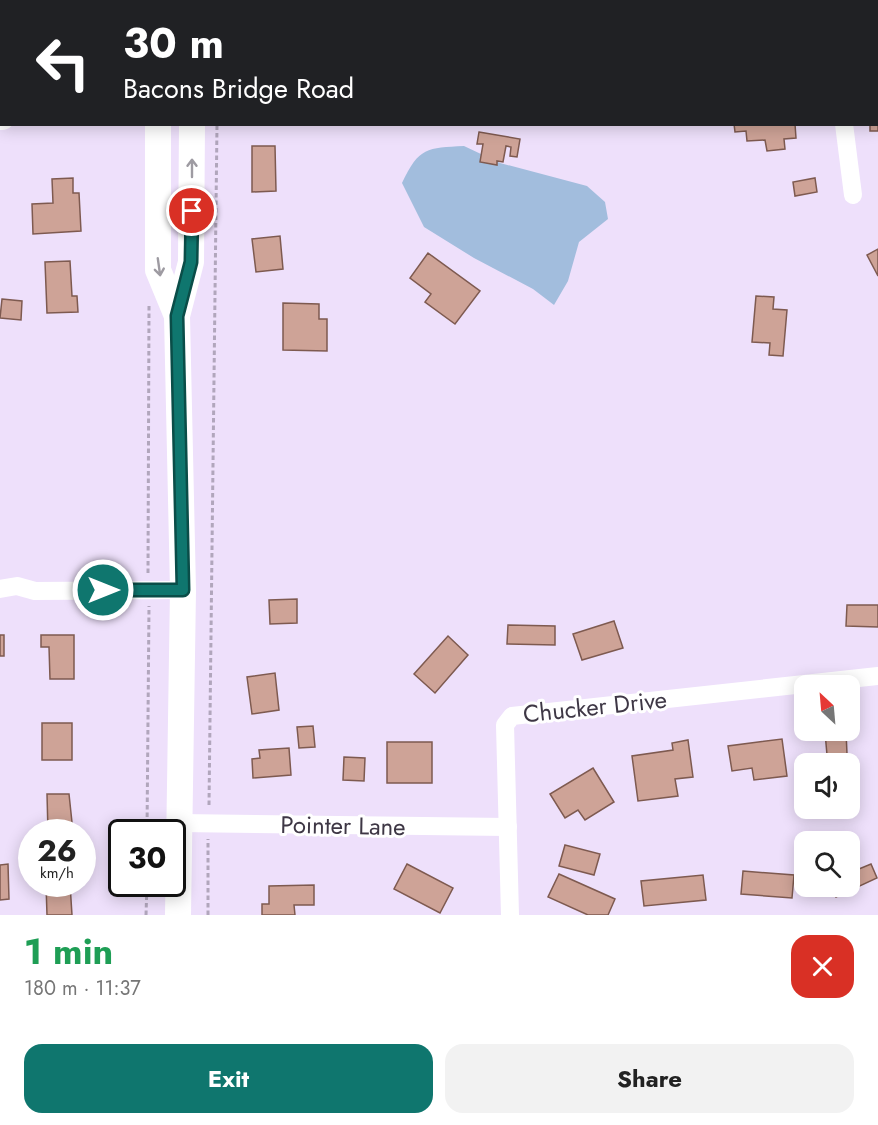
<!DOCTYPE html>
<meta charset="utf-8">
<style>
:root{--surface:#fff;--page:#f2f2f2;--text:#222;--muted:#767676;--accent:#0f766e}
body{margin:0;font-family:Jost,sans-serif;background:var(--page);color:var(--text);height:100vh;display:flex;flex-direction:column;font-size:22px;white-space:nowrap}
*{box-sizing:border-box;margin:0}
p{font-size:20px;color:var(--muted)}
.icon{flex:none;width:33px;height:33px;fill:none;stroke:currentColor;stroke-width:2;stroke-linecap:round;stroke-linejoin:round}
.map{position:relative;height:915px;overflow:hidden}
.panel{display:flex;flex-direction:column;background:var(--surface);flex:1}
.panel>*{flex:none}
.top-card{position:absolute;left:0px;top:0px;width:879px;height:126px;box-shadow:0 3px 15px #0003;background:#202124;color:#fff;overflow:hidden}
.needle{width:39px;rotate:334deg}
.tools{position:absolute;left:794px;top:675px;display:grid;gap:12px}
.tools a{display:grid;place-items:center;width:66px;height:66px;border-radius:12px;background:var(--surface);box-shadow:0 3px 15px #0003;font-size:30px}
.speed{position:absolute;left:18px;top:819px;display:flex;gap:12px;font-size:30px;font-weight:700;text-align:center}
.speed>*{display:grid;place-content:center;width:78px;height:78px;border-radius:50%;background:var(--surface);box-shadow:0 3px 15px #0003;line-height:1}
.speed small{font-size:15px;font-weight:400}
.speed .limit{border:3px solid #111;border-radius:9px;background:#fff;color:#111}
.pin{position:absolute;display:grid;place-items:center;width:51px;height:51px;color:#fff;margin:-26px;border:3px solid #fff;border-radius:50%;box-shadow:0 2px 6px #0007}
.me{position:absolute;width:66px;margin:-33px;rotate:90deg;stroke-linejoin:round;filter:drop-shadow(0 0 4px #0008)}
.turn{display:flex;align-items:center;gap:21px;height:126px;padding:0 24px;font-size:27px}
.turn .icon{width:78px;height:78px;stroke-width:2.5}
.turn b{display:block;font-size:42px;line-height:51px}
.round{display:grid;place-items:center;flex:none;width:63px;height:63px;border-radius:18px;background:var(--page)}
.summary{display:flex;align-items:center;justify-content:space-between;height:102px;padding:0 24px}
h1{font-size:36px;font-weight:700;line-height:45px;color:#1e9e55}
.primary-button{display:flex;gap:12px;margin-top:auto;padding:12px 24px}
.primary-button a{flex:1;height:69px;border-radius:18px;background:var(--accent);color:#fff;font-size:24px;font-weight:700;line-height:69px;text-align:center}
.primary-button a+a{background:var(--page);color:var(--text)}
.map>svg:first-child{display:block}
.water{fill:#a2bddd}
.building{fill:#cea397;stroke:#7e5a50;stroke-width:1.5}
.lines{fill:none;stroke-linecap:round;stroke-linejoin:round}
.path{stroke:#b1a6bc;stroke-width:3;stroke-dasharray:4.5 3;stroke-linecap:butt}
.lane{stroke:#fff;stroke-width:9}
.street{stroke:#fff;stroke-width:18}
.secondary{stroke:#fff;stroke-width:26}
.oneway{stroke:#9e9ba2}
.route-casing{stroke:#0a4d48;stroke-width:15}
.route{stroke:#0f766e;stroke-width:10}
.labels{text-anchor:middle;stroke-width:6;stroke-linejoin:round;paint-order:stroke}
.street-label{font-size:24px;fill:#3e3745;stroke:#fff}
</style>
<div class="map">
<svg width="878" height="915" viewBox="0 0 878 915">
<rect width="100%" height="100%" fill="#eee0fb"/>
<path class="water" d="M464 146 500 163 587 186 605 202 608 219 579 242 568 281 554 305 533 289 474 258 424 227 402 183C419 147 427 148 464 146Z"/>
<g class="building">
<rect x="326" y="0" width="53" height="2"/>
<polygon points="464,0 488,0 488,2 465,2"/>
<polygon points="878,103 878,131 870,131 870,124 878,124"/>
<polygon points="734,124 795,124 796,138 784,139 785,149 767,151 765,140 747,141 746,131 735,132"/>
<polygon points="479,132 520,139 517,157 510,156 511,147 506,146 503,162 497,161 497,165 480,162 483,144 477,144"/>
<polygon points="252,146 275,146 276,191 252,192"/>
<polygon points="73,178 73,193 79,193 81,231 33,234 32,204 53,203 52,179"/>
<polygon points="815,178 817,192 795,196 793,182"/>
<polygon points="280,236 283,269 256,272 252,239"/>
<polygon points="878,249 878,276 867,255"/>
<polygon points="428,253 480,291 455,324 425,302 431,294 410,278"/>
<polygon points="70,261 72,296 77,296 78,312 47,313 45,262"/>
<polygon points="756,296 774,297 773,309 787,310 783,356 769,355 770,343 752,342"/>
<polygon points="2,299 22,301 21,320 0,318"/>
<polygon points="283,303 319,304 319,319 327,319 327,351 283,350"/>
<polygon points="297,599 297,623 270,624 269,600"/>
<polygon points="847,605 878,605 878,627 846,626"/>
<polygon points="614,621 623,648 582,660 573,634"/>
<polygon points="508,625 555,626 555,645 507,644"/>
<rect x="0" y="635" width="4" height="21"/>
<polygon points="41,635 74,635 74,679 50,679 49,647 41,647"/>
<polygon points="448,636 468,655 435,693 414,674"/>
<polygon points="275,673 279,710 252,714 247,677"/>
<rect x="42" y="723" width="30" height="37"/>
<polygon points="313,726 315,747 299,748 297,727"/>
<polygon points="846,731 847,754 827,755 825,732"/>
<polygon points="782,739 787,776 754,780 752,768 732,771 728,746"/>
<polygon points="688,740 693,777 675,779 678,796 638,801 632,756 673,750 672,743"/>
<rect x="387" y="742" width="45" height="41"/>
<polygon points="289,748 291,775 253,778 252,759 260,758 259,750"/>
<polygon points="344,757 365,758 364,781 343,780"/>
<polygon points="593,768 614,802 585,820 578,810 565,818 550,794"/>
<polygon points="47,794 69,794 73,832 48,832"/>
<polygon points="565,845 600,854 594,875 559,866"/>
<polygon points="854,856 859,869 871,864 877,878 836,897 831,886 849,886 849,858"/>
<polygon points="8,864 9,899 0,900 0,865"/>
<polygon points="407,864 453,888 440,913 394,889"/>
<polygon points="743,871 794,875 792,898 741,894"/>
<polygon points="559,874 615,899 608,915 588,915 548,897"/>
<polygon points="703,875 706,900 644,906 641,881"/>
<polygon points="46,884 70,884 72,915 47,915"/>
<polygon points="314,885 314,905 294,905 295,915 262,915 262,904 269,904 269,886"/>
</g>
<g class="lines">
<g class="path">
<polyline points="148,573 149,306"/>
<polyline points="209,805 217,124"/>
<polyline points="147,832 149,606"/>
<polyline points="146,915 147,884"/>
<polyline points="208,915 208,839"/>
</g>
<polyline class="lane" points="249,0 249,2"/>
<g class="street">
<polyline points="826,0 826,2"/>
<polyline points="844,124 853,195"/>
<polyline points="0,589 17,586 35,591 183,590"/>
<polyline points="179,823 508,827"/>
<polyline points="510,915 505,725 512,716 878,676"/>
</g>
<g class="secondary">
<polyline points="160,2 160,0"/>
<polyline points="194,2 194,0"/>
<polyline points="0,117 2,117"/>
<polyline points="158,124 158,270 177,316"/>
<polyline points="178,915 183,590 177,316 191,262 192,124"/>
</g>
</g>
<defs><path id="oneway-shaft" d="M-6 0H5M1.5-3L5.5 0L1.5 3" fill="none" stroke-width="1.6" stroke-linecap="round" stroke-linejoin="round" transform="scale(1.5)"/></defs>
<g class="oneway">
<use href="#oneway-shaft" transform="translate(192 168) rotate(-90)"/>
<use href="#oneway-shaft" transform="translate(159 267) rotate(82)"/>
</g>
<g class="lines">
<defs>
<polyline id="route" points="103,590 183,590 177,316 191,262 192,211"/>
</defs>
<use href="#route" class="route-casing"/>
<use href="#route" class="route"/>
</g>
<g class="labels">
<g class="street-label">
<text transform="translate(595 707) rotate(-6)" y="8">Chucker Drive</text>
<text transform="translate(343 826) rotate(1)" y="8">Pointer Lane</text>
</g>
</g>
</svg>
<div class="tools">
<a><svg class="needle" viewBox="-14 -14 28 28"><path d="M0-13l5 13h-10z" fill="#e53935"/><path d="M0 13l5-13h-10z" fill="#767676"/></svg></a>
<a><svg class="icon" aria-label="sound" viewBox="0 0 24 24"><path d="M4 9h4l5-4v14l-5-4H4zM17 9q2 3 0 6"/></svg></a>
<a><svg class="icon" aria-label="search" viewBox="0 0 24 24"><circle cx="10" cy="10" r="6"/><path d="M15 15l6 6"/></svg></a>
</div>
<div class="speed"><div>26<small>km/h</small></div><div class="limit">30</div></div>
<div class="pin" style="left:192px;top:211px;background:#d93025"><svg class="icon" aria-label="arrive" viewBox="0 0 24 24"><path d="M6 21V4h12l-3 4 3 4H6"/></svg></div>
<svg class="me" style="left:103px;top:590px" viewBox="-20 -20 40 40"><circle r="17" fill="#0f766e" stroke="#fff" stroke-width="3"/><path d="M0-11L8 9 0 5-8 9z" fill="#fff"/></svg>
<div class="top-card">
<div class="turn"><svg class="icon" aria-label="left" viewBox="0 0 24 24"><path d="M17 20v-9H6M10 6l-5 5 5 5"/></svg><div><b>30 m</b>Bacons Bridge Road</div></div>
</div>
</div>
<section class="panel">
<div class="summary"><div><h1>1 min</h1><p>180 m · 11:37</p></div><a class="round" style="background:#d93025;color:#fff"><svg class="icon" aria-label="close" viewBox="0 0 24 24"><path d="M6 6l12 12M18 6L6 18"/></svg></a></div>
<div class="primary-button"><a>Exit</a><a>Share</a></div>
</section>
